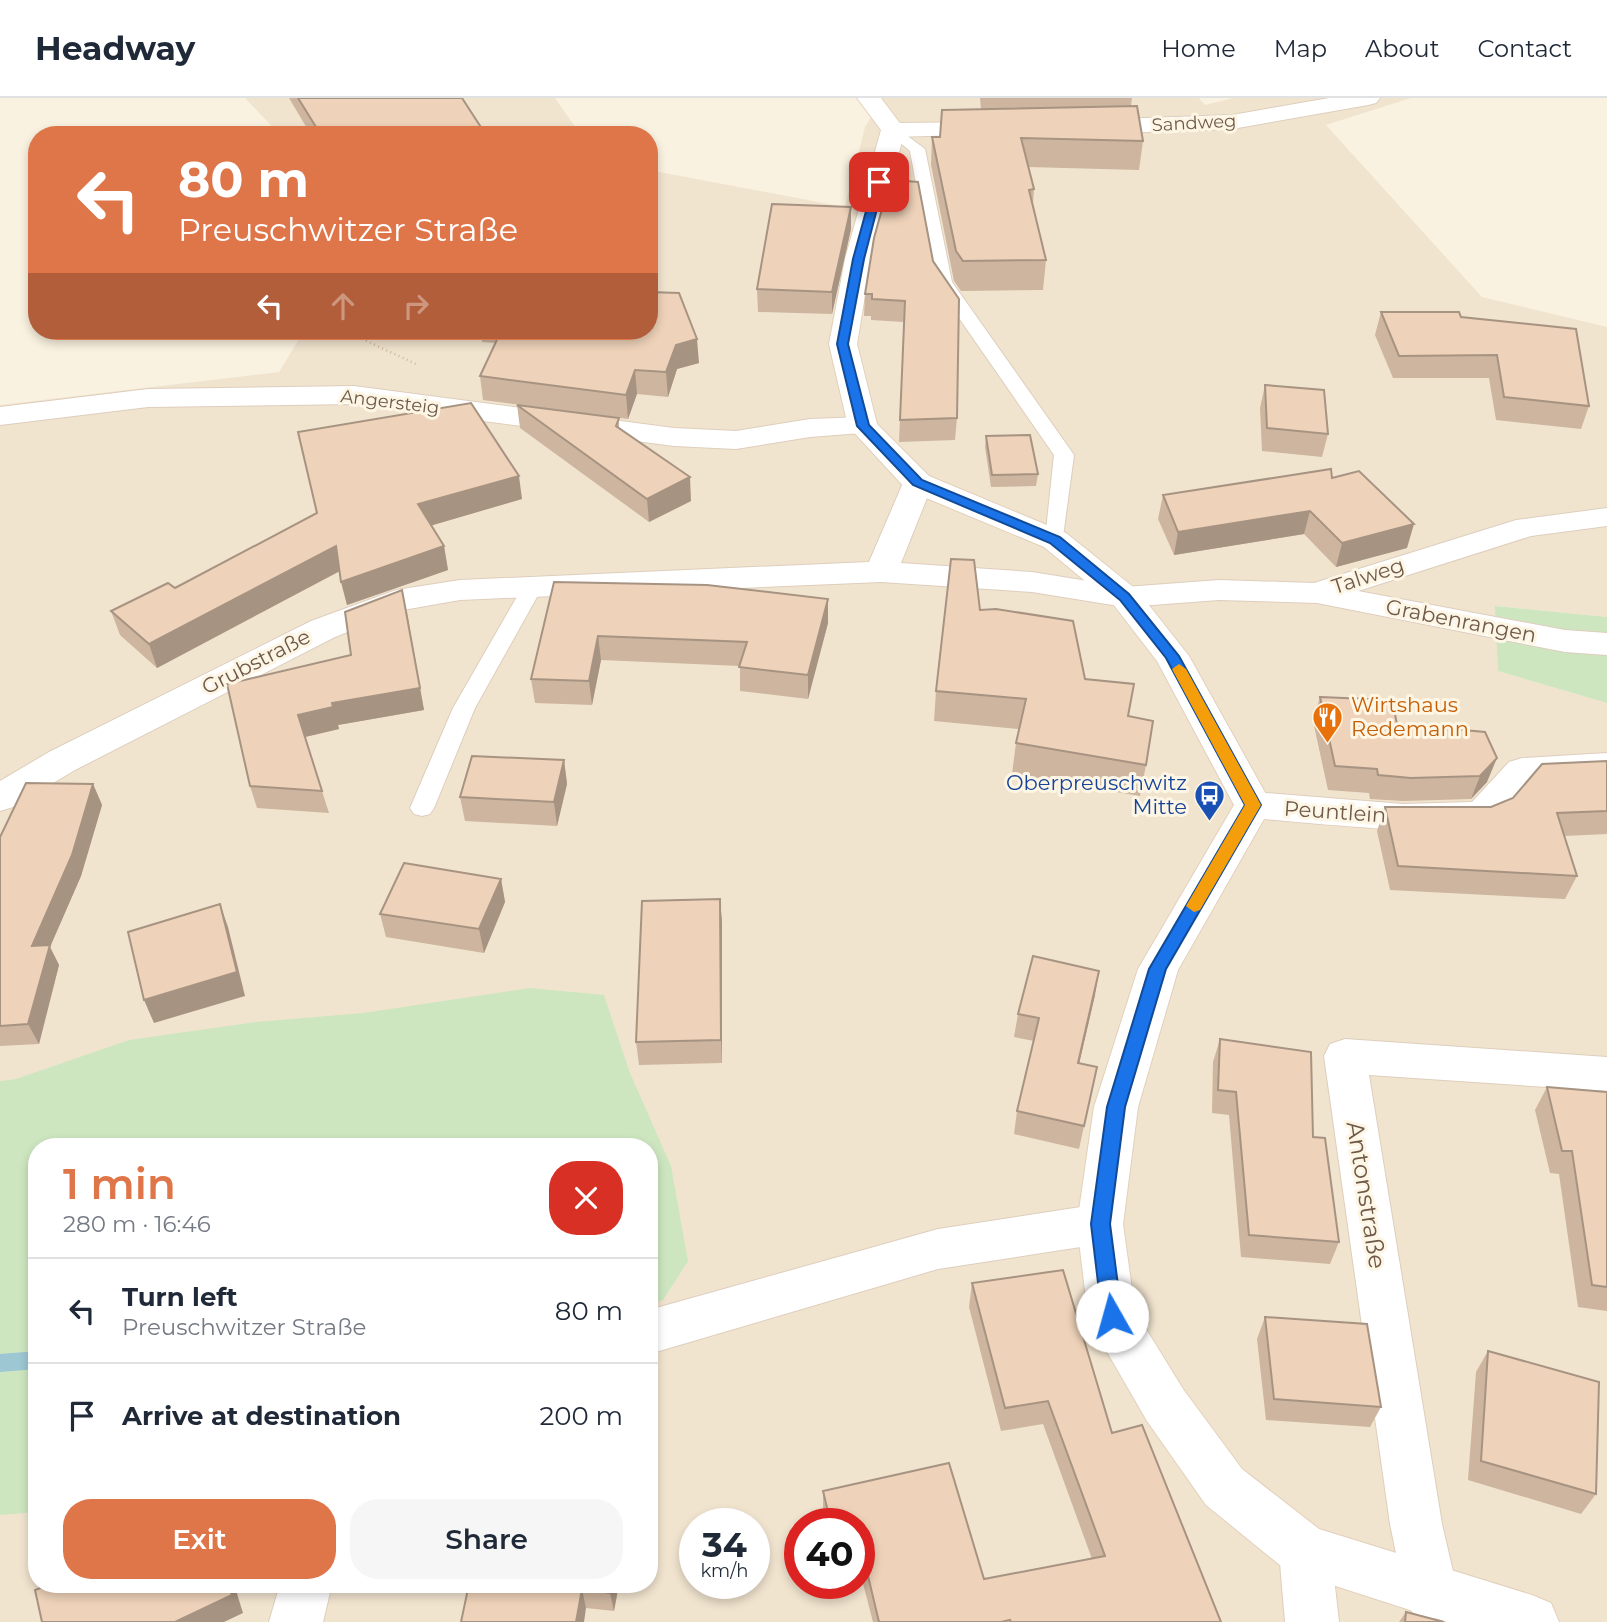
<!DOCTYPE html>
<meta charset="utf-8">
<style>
:root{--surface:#fff;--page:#f6f6f7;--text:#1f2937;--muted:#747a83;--line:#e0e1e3;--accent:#df764a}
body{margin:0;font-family:Montserrat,sans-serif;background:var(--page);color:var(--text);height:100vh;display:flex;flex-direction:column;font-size:26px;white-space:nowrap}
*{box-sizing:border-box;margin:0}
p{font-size:23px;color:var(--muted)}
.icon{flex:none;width:38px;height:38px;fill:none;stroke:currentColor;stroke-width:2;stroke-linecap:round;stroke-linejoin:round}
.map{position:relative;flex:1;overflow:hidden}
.sheet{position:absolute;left:28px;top:1040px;width:630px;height:455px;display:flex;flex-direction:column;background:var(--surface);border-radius:28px;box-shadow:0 4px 10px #0003}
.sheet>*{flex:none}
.guide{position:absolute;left:28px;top:28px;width:630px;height:214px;border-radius:28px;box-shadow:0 4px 10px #0003;background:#df764a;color:#fff;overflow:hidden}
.speed{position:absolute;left:679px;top:1410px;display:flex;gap:14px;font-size:35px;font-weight:700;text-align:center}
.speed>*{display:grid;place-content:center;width:91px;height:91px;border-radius:50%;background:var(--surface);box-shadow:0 4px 10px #0003;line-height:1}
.speed small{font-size:18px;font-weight:400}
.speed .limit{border:10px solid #d22;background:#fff;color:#111}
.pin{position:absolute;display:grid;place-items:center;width:60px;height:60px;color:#fff;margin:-30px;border-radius:14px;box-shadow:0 4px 10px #0006}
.me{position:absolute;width:77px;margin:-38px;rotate:353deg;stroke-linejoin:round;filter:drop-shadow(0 0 5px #0008)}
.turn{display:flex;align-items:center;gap:24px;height:147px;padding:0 35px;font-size:32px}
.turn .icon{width:91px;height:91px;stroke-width:2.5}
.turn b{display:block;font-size:49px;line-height:60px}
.lanes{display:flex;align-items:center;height:66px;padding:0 35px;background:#0003;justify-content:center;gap:35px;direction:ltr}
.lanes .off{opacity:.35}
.round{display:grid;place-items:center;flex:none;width:74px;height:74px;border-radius:28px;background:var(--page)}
.headline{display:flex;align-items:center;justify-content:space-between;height:119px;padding:0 35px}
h1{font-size:42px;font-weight:600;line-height:52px;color:var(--accent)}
.action{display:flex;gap:14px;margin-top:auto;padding:14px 35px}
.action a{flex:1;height:80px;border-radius:28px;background:var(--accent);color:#fff;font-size:28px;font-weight:600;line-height:80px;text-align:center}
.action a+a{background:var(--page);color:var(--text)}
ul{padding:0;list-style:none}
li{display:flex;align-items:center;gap:21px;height:105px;padding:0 35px;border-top:2px solid var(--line)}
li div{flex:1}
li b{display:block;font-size:26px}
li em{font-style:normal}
header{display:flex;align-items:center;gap:42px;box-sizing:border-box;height:98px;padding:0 35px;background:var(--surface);border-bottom:2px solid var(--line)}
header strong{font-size:33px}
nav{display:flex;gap:38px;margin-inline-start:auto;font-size:24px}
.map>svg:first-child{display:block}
.residential{fill:#f1e4cf;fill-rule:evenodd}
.green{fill:#cde6c0}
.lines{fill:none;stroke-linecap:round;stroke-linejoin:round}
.stream{fill:#9dc7d3;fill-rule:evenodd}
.lane-casing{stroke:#decebd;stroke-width:2}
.street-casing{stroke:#decebd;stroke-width:2}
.secondary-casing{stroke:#e2d0bb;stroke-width:2}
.path{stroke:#d2b59d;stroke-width:2.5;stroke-dasharray:1 3.5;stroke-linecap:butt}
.lane{fill:#fff;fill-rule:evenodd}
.street{fill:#fff;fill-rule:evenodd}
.secondary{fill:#fff;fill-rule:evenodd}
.wall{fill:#cdb59f}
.shaded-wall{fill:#a79382}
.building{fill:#eed2b9;stroke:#a79382;stroke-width:2}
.route{fill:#1a73e8;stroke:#114b97;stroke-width:2}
.slow{fill:#f59e0b}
.labels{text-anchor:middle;stroke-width:6;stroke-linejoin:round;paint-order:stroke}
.far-street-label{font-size:18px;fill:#6f5949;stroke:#fef6e5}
.street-label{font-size:21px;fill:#6f5949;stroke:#fef6e5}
.food-label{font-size:21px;fill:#c56008;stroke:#fef6e5;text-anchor:start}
.transit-label{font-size:21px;fill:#164399;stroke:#fef6e5;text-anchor:end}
.near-street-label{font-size:24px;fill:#6f5949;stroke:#fef6e5}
</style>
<header>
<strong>Headway</strong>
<nav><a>Home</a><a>Map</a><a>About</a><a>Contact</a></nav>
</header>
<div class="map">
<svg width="1607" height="1524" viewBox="0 0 1607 1524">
<rect width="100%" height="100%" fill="#faf2e0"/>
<g class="residential">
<polygon points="245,0 555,0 581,37 280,37"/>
<path d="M883 0H1199L1205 7 1233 0H1411L1326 27 1482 199 1607 229V519L1496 508 1498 573 1607 605V1524H0V307L279 274 304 233H649V72L845 109 865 29ZM37 1048H649V1486H37ZM695 1426H754V1486H695ZM800 1426H859V1486H800Z"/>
</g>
<g class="green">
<polygon points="1495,508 1607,519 1607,605 1498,573"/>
<polygon points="530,890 604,897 630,975 671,1068 688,1163 663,1202 649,1207 649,1048 37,1048 37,1414 0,1417 0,983 16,981 129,942 256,924 363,915"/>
</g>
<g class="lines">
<polygon class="stream" points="37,1253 37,1271 0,1274 0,1256"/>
<defs>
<g id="lane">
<polygon points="893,27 925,51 952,184 1074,357 1062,446 1055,448 1045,442 1054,357 934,184 910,53 885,32"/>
<polygon points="532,483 542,490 475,610 434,710 430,716 422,718 414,716 410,710 453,610 522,490"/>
</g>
<g id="street">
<polygon points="1329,0 1380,0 1376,5 1368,7 1232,31 1089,36 1081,34 1077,29 1081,24 1089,22 1232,17"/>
<polygon points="994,24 1002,26 1006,31 1002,36 893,39 885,37 881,32 885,27 893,25"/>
<polygon points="354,288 674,330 736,333 810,321 863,319 874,322 878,328 874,334 810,339 736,351 674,348 354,306 148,309 0,327 0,309 148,291"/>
<polygon points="918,376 929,378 933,385 901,465 1032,474 1125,489 1219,482 1314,485 1516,422 1607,410 1607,428 1531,438 1358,493 1565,532 1607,535 1607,557 1565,554 1317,505 1219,502 1125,509 1032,494 881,484 460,502 403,512 335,539 75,672 13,709 0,713 0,683 49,654 311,523 396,492 460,482 869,464 903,385 907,378"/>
<path d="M1607 655V681L1532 685C1521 698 1510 716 1496 726 1472 743 1292 723 1253 720L1240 716 1234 707 1240 698 1253 694 1403 706 1472 704 1509 664 1522 660Z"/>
<polygon points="1345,941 1607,959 1607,993 1369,977 1442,1426 1458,1495 1450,1514 1431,1522 1412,1514 1404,1495 1390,1426 1324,958 1330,946"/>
<polygon points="1100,1106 1116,1112 1123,1126 1116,1140 1100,1146 938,1171 649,1256 649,1212 938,1131"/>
<polygon points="1305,1427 1324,1434 1331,1453 1339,1524 1285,1524 1279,1453 1286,1434"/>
<polygon points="280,1486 332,1486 323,1524 269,1524"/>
</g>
<polygon id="secondary" points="857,0 881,0 905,32 871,161 857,246 877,326 929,378 1066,435 1137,492 1189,558 1272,707 1178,872 1138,1009 1123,1126 1135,1213 1183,1291 1242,1371 1319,1431 1532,1497 1551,1505 1559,1524 1447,1524 1286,1472 1206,1407 1147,1323 1095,1233 1088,1218 1077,1126 1094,1009 1138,871 1234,707 1157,563 1113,506 1044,449 907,392 848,328 829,246 845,161 881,32"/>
</defs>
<use href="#lane" class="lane-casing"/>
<use href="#street" class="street-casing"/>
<use href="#secondary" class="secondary-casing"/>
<polyline class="path" points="361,233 356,238 418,267"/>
<use href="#lane" class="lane"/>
<use href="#street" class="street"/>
<use href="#secondary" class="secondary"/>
</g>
<g class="wall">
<polygon points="289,0 462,0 486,37 311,37"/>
<polygon points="980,0 1132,0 1131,8 1143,43 1139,72 1028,69 1034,91 1033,106 1046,162 1043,192 961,193 954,183 931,67 932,39 940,39 981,11"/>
<polygon points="851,109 851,131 832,216 758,214 757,191"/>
<polygon points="882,111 957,320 955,342 899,344 904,224 871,222 871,218 864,218 865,196"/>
<polygon points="1381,214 1461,219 1589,308 1581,331 1496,322 1489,280 1393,280 1375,237"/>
<polygon points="481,233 649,233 699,265 677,271 668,299 637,296 628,321 483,302 480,278 495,245 482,244"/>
<polygon points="1265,287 1328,336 1322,359 1262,353 1260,310"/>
<polygon points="517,307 619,320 619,330 691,403 649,424 520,330"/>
<polygon points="986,338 1038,376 1036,388 991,389 985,349"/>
<polygon points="1332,380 1407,450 1336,469 1304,436 1174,457 1158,421 1163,397"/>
<polygon points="522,401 431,427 444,448 448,472 347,507 339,473 157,570 120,537 111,513 175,490 317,415"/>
<polygon points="554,484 828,525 808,601 740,593 740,568 601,562 592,607 535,605 531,581"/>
<polygon points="980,512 1085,581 1128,618 1146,667 1140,698 1012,676 1016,645 1019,631 934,623 936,593"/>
<polygon points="407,514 424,612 338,627 339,631 305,639 329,715 257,710 250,688 351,557"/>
<polygon points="1320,599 1397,626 1485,634 1487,684 1471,701 1403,703 1370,701 1369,695 1328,692 1313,623"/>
<polygon points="564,662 567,686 557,728 465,723 460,699"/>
<polygon points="1607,663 1607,736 1564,738 1577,778 1565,801 1390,792 1377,733 1385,709 1491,709"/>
<polygon points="93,686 102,707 81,778 50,849 59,867 39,946 0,948 0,739"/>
<polygon points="501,781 505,804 484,855 386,839 380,816"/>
<polygon points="720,801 722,825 722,965 639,967 636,944"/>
<polygon points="1095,897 1079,965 1097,969 1079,1051 1014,1036 1017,1013 1034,943 1014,939 1018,916"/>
<polygon points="1220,941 1313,1039 1339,1144 1330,1166 1241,1159 1229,1017 1212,1015 1213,964"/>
<polygon points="1547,989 1607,994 1607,1213 1578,1209 1559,1076 1550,1075 1535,1012"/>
<polygon points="972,1185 1112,1335 1221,1524 873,1524 861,1478 859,1478 859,1426 825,1426 823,1415 823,1393 984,1481 1092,1461 1043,1326 1001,1333 969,1209"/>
<polygon points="1265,1219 1381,1309 1370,1329 1266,1322 1257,1241"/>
<polygon points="1488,1253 1596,1396 1581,1416 1468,1382 1476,1274"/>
<polygon points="469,1486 619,1486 614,1513 586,1510"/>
<polygon points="1406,1514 1444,1524 1399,1524"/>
</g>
<g class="shaded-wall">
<polygon points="851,109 851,131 832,216 832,194"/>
<polygon points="697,241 699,265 677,271 668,299 666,274 676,247"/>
<polygon points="635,272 637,296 628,321 626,297"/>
<polygon points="519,378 522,401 423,430 418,406"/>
<polygon points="690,379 691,403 649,424 647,401"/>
<polygon points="1310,413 1304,436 1174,457 1178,434"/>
<polygon points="1414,426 1407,450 1336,469 1342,445"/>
<polygon points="336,448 342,472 157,570 149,546"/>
<polygon points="444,448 448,472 347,507 341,484"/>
<polygon points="402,492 424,612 338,627 339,631 305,639 298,617 332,605"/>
<polygon points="828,501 828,525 808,601 808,577"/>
<polygon points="598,538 601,562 592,607 589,583"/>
<polygon points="1497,660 1487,684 1471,701 1480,678"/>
<polygon points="564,662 567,686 557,728 554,704"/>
<polygon points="93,686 102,707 81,778 50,849 59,867 39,946 28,926 32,848"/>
<polygon points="501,781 505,804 484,855 479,831"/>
<polygon points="720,801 722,825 722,965 721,942"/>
<polygon points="220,806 228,829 245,898 154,925 144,902"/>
<polygon points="1099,873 1095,897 1074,988 1078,965"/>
<polygon points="863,1457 861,1478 859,1478 859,1458"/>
<polygon points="228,1486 234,1486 243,1515 224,1524 175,1524"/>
<polygon points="612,1486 619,1486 614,1513 610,1495"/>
<polygon points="582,1491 586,1510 584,1524 576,1524"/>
</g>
<g class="building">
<polygon points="298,0 462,0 486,37 321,37"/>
<polygon points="1137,8 1143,43 1021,40 1034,91 1029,92 1046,162 963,163 956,153 932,39 940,39 942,12"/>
<polygon points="894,82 918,84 933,163 959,201 957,320 900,322 905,203 872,201 872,196 865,196 874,140 882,111 891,112"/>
<polygon points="772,106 851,109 832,194 757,191"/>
<polygon points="649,194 679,195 697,241 676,247 666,274 635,272 626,297 480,278 501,233 649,233"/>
<polygon points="1381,214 1459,214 1461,219 1576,231 1589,308 1504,299 1497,257 1399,258"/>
<polygon points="1265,287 1324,292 1328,336 1267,330"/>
<polygon points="471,305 519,378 418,406 444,448 341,484 336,448 149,546 111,513 168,485 175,490 317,415 298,334"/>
<polygon points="517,307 619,320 616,328 690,379 647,401"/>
<polygon points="1030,337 1038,376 992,377 986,338"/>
<polygon points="1331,371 1332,380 1359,373 1414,426 1342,445 1310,413 1178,434 1163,397"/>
<polygon points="951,461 974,462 980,512 996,511 1073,523 1085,581 1134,586 1128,618 1153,623 1146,667 1016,645 1026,601 936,593"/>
<polygon points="554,484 707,487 828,501 808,577 739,569 747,544 598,538 589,583 531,581"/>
<polygon points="402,492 420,590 332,605 333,609 298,617 322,693 250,688 227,586 351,557 345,514"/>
<polygon points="1320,599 1392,602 1397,626 1485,634 1497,660 1480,678 1411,680 1378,677 1377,671 1335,668"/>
<polygon points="472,658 564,662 554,704 460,699"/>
<polygon points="1607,663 1607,713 1557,715 1577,778 1398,768 1385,709 1491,709 1513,700 1542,666"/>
<polygon points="26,685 93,686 72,757 32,848 50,847 28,926 0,928 0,739"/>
<polygon points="404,765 501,781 479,831 380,816"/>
<polygon points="720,801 721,942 636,944 642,803"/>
<polygon points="220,806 237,874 144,902 128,834"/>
<polygon points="1033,858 1099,873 1078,965 1097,969 1084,1028 1017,1013 1039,920 1018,916"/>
<polygon points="1220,941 1311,954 1313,1039 1325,1040 1339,1144 1249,1137 1236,994 1218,992"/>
<polygon points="1547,989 1607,994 1607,1189 1592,1187 1572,1053 1562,1053"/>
<polygon points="1063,1172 1112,1335 1142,1327 1221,1524 1011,1524 1010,1522 1001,1524 879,1524 863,1457 859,1458 859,1426 831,1426 823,1393 949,1365 984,1481 1105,1458 1048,1303 1005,1310 972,1185"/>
<polygon points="1265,1219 1367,1226 1381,1309 1274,1301"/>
<polygon points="1488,1253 1599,1284 1596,1396 1481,1363"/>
<polygon points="50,1486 228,1486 232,1497 175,1524 42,1524 35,1492"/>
<polygon points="469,1486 612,1486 610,1495 582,1491 576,1524 461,1524"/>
<polygon points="1406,1514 1444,1524 1405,1524"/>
</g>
<polygon class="route" points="879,81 884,84 864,161 848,246 869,327 922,382 1060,439 1129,496 1179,558 1261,707 1166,871 1125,1009 1110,1126 1122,1218 1119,1224 1112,1227 1105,1224 1102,1218 1091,1126 1107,1009 1149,871 1245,707 1166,560 1120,502 1050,445 913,387 857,328 837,246 853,161 874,84"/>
<polygon class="slow" points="1179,566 1186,571 1261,707 1200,812 1194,814 1186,808 1245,707 1172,571"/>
<defs>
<symbol id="restaurant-pin" viewBox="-11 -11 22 30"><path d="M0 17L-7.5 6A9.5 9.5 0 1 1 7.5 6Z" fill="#e8710a" stroke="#fef6e5"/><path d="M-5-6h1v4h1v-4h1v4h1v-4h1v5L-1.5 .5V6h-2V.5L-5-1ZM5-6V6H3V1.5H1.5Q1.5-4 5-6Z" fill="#fff"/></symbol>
<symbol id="bus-pin" viewBox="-11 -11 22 30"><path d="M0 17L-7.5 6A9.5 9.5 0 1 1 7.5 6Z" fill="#1a4fb4" stroke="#fef6e5"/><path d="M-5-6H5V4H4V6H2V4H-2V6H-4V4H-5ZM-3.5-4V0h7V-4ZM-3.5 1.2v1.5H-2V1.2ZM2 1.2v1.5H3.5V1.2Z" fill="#fff"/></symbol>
</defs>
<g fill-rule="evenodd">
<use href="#restaurant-pin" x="1310" y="602" width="35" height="47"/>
<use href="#bus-pin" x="1192" y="680" width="35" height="47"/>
</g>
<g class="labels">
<g class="far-street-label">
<text transform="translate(1194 25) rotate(-3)" y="6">Sandweg</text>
<text transform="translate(390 304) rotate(7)" y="6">Angersteig</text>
</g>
<g class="street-label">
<text transform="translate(1368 478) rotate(-18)" y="7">Talweg</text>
<text transform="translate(1461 523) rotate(11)" y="7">Grabenrangen</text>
<text transform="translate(256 564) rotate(-27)" y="7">Grubstraße</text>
<text transform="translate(1335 714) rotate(4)" y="7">Peuntlein</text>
</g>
<g class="food-label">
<text x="1351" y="614">Wirtshaus<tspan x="1351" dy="24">Redemann</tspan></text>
</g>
<g class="transit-label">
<text x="1187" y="692">Oberpreuschwitz<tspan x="1187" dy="24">Mitte</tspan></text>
</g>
<g class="near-street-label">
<text transform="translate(1366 1097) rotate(81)" y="8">Antonstraße</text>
</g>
</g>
</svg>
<div class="speed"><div>34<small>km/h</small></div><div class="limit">40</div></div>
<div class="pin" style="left:879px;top:84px;background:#d93025"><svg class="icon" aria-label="arrive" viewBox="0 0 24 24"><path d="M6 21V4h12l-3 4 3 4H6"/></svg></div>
<svg class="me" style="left:1112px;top:1218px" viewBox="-20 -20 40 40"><circle r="19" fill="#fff"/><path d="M0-13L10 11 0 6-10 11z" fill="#1a73e8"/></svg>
<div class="guide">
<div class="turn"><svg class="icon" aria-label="left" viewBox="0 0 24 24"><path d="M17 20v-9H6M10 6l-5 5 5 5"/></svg><div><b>80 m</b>Preuschwitzer Straße</div></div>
<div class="lanes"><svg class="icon" aria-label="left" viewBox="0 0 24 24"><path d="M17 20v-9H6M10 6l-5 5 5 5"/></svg><svg class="icon off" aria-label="ahead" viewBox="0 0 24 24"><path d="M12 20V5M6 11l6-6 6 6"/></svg><svg class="icon off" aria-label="right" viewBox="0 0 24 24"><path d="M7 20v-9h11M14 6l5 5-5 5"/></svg></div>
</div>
<section class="sheet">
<div class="headline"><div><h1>1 min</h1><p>280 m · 16:46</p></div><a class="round" style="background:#d93025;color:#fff"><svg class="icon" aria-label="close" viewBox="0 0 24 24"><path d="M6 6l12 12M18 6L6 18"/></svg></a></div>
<ul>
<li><svg class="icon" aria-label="left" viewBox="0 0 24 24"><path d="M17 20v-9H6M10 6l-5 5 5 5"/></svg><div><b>Turn left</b><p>Preuschwitzer Straße</p></div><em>80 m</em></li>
<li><svg class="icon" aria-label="arrive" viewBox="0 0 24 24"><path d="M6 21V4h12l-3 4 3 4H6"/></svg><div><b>Arrive at destination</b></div><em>200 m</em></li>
</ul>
<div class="action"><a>Exit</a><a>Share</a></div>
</section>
</div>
